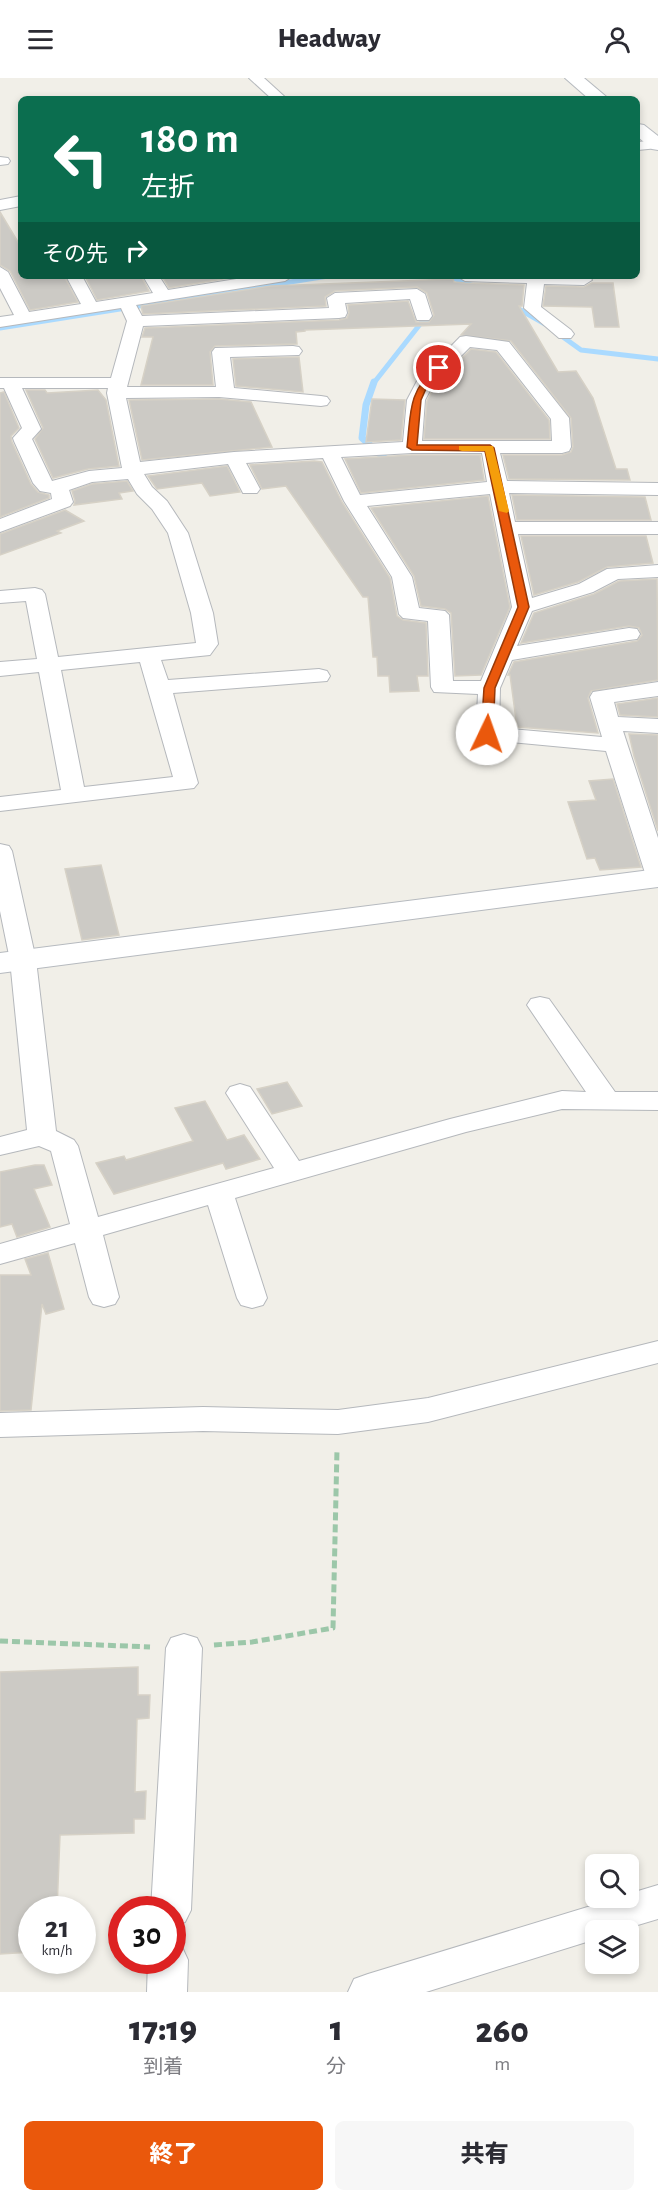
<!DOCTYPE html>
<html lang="ja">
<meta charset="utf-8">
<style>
:root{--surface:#fff;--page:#f7f7f7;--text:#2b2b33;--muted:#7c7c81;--accent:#ea580c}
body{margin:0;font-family:"Alegreya Sans","Noto Sans JP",sans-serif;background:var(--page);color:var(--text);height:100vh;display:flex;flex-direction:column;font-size:22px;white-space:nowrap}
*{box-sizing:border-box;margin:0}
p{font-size:20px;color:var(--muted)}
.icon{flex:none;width:33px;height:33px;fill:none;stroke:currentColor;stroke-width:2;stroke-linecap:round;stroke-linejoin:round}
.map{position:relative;height:1914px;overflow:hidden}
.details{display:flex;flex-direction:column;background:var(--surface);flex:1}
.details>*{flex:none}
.guide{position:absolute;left:18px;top:18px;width:622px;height:183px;border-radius:9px;box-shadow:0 3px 9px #0003;background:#0b6e4f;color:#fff;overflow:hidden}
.buttons{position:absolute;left:585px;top:1776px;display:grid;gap:12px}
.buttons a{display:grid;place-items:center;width:54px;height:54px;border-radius:9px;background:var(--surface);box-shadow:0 3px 9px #0003;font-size:30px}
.speed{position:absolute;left:18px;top:1818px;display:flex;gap:12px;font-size:30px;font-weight:700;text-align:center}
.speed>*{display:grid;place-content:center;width:78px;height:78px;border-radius:50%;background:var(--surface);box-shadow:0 3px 9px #0003;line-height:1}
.speed small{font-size:15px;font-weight:400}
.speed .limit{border:9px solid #d22;background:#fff;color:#111}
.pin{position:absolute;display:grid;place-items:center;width:51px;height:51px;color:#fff;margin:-26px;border:3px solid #fff;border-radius:50%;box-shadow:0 2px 6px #0007}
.me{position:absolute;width:66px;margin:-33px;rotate:3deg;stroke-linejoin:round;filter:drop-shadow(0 0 4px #0008)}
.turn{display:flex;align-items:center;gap:21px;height:126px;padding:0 24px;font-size:27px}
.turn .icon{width:78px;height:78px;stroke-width:2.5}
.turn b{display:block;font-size:42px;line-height:51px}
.then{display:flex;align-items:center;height:57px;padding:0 24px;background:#0003;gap:12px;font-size:22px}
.eta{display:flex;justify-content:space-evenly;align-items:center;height:102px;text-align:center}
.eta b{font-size:36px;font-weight:800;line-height:42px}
.action{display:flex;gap:12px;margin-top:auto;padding:12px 24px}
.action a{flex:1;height:69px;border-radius:9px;background:var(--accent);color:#fff;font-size:24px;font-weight:800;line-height:69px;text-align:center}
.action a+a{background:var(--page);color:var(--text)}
header{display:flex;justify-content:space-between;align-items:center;height:78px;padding:0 24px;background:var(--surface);font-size:27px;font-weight:800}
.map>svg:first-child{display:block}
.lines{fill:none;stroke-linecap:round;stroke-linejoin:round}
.stream-far1{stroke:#aadaff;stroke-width:5}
.stream{stroke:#aadaff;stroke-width:7}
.building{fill:#cccac5;stroke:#d6d1c6;stroke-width:1.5}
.street-casing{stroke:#b5b8bc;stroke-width:2}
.secondary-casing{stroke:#b6babf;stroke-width:2}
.path{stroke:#9cc7a9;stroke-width:5;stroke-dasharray:8 4;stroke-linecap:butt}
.street{fill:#fff;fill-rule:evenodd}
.secondary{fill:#fff;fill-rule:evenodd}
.route{fill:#ea580c;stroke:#983908;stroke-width:1.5}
.slow{fill:#f59e0b}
</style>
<header><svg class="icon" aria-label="menu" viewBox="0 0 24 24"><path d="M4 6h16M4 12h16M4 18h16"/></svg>Headway<svg class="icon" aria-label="person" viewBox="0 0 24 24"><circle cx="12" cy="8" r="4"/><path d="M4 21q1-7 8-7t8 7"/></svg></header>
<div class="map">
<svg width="658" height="1914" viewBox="0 0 658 1914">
<rect width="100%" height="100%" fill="#f1efe8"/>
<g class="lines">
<g class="stream-far1">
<polyline points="448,198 479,210"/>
<polyline points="510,226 545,246"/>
<polyline points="0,250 328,198"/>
<polyline points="556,254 581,272 658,281"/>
<polyline points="373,306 421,245 441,240"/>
</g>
<polyline class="stream" points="374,304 366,327 362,360 391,386"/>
</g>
<g class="building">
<polygon points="0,134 21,169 21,198 64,198 78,224 30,232 10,193 0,187"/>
<polygon points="85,198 141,198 149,213 97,222"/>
<polygon points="162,198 241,198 169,210"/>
<polygon points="453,201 454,204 465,205 524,207 522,228 519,228 558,294 576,293 593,320 616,391 627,391 630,402 509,401 503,377 562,377 571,374 573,369 571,340 511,263 461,257 471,246 305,252 305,253 296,254 297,266 215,268 210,274 213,307 141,307 153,259 142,259 145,250 339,242 347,240 349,235 348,227 408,223 416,244 429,244 434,237 427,215 417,209 335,213 325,219 326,228 143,236 141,228 271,208"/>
<polygon points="592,205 613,205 619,249 595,249 592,229 543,228 546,208 584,209"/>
<polygon points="471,271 496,274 549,342 550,361 424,361 427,323 436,306"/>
<polygon points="299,279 303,314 236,308 233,281"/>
<polygon points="26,312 45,312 47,315 98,312 106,322 119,388 88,391 53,400 35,361 43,350"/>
<polygon points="4,314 19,350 11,358 12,364 31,406 38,414 49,417 49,420 0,439 0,315"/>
<polygon points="219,321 251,324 272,369 142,382 129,322"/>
<polygon points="372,321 405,322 401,362 366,364"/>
<polygon points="412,377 480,377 484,402 361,415 345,381"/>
<polygon points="314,383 322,384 342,424 390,500 397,538 403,542 426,545 428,598 417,598 419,613 390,614 389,598 378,598 377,579 373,579 368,519 363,519 286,408 262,411 250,387"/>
<polygon points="227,388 240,414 210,418 202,405 157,411 148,398"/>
<polygon points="127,403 133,413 119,415 122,421 74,427 75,423 72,413 92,406"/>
<polygon points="512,417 645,419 651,442 517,442"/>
<polygon points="488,418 510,529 481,597 455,598 451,535 445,531 421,528 414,498 371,430"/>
<polygon points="65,432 84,443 57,453 61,455 0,477 0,456"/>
<polygon points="521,458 646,458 653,485 607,489 578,504 534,517"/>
<polygon points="657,501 658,602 591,613 588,620 598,655 517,649 510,597 508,597 514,584 637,563 642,557 639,550 629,548 521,565 534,535 594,516 619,503"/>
<polygon points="658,620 658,639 620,637 617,626"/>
<polygon points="629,656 658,657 658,753 634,678"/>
<polygon points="613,701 641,789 600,792 595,780 587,781 568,724 596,722 589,703"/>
<polygon points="101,787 119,857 82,862 65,791"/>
<polygon points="287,1004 302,1028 272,1036 257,1011"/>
<polygon points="205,1023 227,1062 244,1057 260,1081 226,1091 223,1085 114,1116 96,1085 124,1078 126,1082 193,1063 175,1030"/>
<polygon points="35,1087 44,1087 52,1107 34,1111 50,1149 17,1159 12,1146 0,1149 0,1094"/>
<polygon points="48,1175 64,1231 46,1236 42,1226 31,1332 0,1333 0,1197 31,1197 25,1181"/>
<polygon points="138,1589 138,1617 150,1617 149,1640 137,1641 135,1714 146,1713 145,1741 134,1741 134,1755 60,1757 57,1832 32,1832 32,1874 0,1876 0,1594"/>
</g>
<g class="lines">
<defs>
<g id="street">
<polygon points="249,0 264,0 287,21 272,21"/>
<polygon points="658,62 658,70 638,72 638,64"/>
<polygon points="0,79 8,80 10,83 8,86 0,87"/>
<polygon points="21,118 21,128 0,132 0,122"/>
<path d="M0 189 8 194 29 234 81 226 66 198H82L96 224 153 215 143 198H159L168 212 255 198H293L285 203 136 227 142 238 329 230 327 220 335 215 417 211 425 216 432 238 429 242H417L410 221 345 225 347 235 345 239 339 240 143 248 127 309H216L212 274 215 270 293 268 299 269 302 273 299 277 230 279 234 310 321 318 327 319 330 323 327 327 321 328 219 319 126 320 140 384 234 374 403 364 407 322 417 303 460 259 466 258 509 264 569 340 571 369 569 373 562 375H500L507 403 658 405V417L509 415 515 444H658V456H518L532 520 579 506 607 491 658 487V499L618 501 593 514 532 533 517 568 629 550 637 551 640 556 637 561 629 562 512 582 500 610 499 650 602 659 590 619 593 614 658 604V618L614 624 618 639 658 641V655L623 653 658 760V805L649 803 646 798 606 673 479 661 476 656 478 616 434 614 431 609 428 543 403 540 399 536 392 499 344 423 323 380 246 385 260 411 257 415H243L228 386 144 396 152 409 167 423 188 455 213 535 218 566 210 577 161 582 168 602 319 591 327 593 330 598 327 603 173 615 198 705 194 710 0 733V719L61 712 39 594 0 598V584L37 581 26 523 0 525V513L35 510 42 512 45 516 58 579 196 565 191 535 168 455 152 431 137 416 128 401 92 404 69 412 73 424 70 428 0 454V441L52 421 51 415 40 413 33 405 14 363 13 360 22 350 4 310H0V300H111L127 243 121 230 0 249V239L14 237 0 210ZM470 269 497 272 551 341 552 363H422L425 322 434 305ZM22 310H108L107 315 122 390 89 393 52 403 32 361 41 351ZM412 375H482L487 404 360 417 341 379ZM490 416 512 529 481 603H453L449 537 445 533 419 530 412 499 367 428ZM140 584 173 699 84 709 61 592Z"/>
<polygon points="457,198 589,198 592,202 584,207 544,206 541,229 571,252 574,256 571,260 559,260 524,230 527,205 465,203"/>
<polygon points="0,766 9,768 12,773 36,882 56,1053 74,1062 78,1068 98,1139 274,1090 226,1015 230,1009 240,1006 250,1009 299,1083 450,1041 562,1013 586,1014 527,927 531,921 540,919 549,921 615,1014 658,1014 658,1032 562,1031 466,1054 235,1120 267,1220 263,1227 252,1230 241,1227 237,1220 208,1127 103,1157 119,1219 115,1226 104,1229 93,1226 89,1219 75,1165 0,1186 0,1166 70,1146 51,1073 39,1068 0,1077 0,1059 27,1052 10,882 0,833"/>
<polygon points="658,1263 658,1285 428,1344 338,1356 203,1353 0,1359 0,1335 203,1329 338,1332 428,1320"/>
<polygon points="184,1556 197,1560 202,1570 191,1832 185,1844 172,1849 172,1832 151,1832 166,1570 171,1560"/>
<polygon points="658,1807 658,1841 621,1852 596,1852 596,1861 426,1914 348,1914 354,1901 368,1896 617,1820 628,1820 628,1816"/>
<polygon points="172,1866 182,1869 188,1882 187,1914 147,1914 148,1882 172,1882"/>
</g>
<g id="secondary">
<polygon points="565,0 584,0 609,21 589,21"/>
<polygon points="638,46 644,47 658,58 658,72 652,71 638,59"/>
<polygon points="658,791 658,809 0,895 0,875"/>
</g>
</defs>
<use href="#street" class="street-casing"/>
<use href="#secondary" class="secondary-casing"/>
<g class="path">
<polyline points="0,1563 150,1569"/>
<polyline points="214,1567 252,1564 333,1550 337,1371"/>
</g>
<use href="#street" class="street"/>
<use href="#secondary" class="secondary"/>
</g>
<path class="route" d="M436 288 444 290 429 304 421 322 417 367H490L494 370 529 529 495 610 493 656 487 659 481 656 484 610 518 529 485 373 412 372 407 369C411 333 408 315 436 288Z"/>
<polygon class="slow" points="459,368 493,368 509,433 507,435 499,433 485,373 462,373 459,372"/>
</svg>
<div class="buttons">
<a><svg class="icon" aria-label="search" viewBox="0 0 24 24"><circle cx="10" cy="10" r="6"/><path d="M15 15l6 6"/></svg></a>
<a><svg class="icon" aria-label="layers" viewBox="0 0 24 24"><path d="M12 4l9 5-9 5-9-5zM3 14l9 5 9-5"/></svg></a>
</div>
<div class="speed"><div>21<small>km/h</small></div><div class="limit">30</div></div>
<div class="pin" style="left:439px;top:290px;background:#d93025"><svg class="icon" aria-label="arrive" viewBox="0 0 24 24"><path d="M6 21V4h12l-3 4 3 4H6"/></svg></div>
<svg class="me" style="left:487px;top:656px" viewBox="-20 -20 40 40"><circle r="19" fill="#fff"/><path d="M0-13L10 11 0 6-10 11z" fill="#ea580c"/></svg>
<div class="guide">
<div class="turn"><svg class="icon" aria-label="left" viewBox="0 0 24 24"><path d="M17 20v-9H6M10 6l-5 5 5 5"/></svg><div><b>180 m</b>左折</div></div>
<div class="then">その先<svg class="icon" aria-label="right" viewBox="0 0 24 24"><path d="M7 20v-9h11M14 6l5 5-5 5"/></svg></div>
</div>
</div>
<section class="details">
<div class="eta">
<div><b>17:19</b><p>到着</p></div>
<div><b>1</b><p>分</p></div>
<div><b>260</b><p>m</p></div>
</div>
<div class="action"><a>終了</a><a>共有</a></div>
</section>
